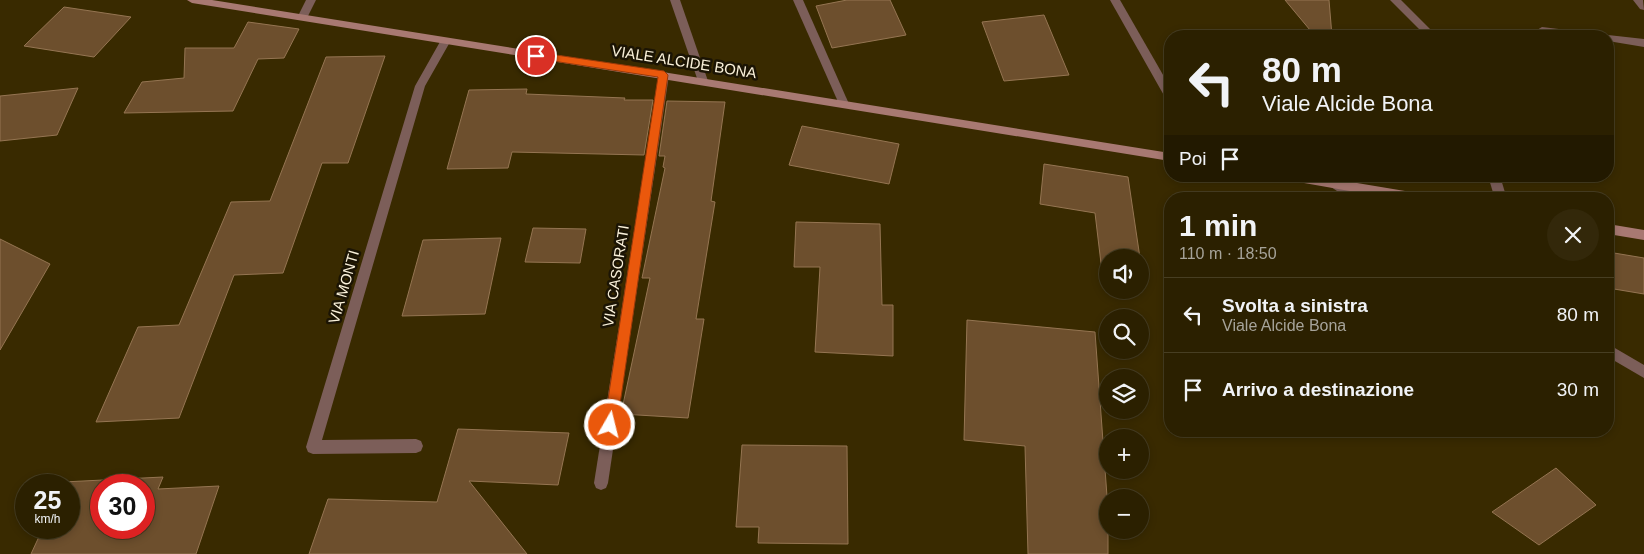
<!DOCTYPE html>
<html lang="it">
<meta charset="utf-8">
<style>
:root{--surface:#2b2000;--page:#33280a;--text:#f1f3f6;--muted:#a6a399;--line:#473e22}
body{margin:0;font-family:Arial,sans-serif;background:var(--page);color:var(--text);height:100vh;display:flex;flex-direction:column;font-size:19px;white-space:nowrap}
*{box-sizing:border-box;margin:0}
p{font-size:16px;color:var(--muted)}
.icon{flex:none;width:28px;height:28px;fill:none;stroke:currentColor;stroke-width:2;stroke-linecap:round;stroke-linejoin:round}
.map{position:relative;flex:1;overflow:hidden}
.sheet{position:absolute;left:1164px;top:192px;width:450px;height:245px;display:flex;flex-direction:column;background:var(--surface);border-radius:20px;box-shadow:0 2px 8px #0003,0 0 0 1px var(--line)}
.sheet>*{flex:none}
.guide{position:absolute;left:1164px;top:30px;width:450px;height:152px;border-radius:20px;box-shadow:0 2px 8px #0003,0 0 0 1px var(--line);background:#2b2000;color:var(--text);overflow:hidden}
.tools{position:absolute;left:1099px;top:249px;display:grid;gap:10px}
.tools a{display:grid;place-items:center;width:50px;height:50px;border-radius:50%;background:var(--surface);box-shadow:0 2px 8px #0003,0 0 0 1px var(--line);font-size:25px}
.speed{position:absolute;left:15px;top:474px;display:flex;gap:10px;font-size:25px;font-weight:700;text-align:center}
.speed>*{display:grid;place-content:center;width:65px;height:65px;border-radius:50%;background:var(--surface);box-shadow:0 2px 8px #0003,0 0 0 1px var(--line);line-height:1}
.speed small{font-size:12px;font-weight:400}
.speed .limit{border:8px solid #d22;background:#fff;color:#111}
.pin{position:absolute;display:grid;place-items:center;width:42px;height:42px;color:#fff;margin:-21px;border:2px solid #fff;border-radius:50%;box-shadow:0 1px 5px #0007}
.me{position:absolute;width:55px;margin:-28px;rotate:8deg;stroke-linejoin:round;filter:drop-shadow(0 0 4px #0008)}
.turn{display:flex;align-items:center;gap:18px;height:105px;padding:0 15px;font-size:22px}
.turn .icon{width:65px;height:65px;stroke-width:2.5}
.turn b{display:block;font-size:35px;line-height:42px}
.then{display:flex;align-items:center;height:48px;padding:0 15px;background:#0003;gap:10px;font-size:19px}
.round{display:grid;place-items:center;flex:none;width:52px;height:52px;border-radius:26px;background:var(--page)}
.head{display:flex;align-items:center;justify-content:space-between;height:85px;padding:0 15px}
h1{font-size:30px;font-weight:600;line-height:38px}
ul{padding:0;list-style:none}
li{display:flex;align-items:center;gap:15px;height:75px;padding:0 15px;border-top:1px solid var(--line)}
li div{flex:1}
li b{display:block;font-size:19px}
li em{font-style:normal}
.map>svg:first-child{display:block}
.building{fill:#6d4f2d;stroke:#957552;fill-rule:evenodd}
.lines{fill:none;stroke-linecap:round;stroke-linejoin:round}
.lane{fill:#7c5e59;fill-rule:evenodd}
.street{fill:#7c5e59;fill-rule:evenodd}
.secondary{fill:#a87972;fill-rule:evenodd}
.route{fill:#ea580c;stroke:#983908}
.labels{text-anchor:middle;stroke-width:5;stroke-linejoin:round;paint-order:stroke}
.street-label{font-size:15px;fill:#faf1da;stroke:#1b1404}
</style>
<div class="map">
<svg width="1644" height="554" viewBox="0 0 1644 554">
<rect width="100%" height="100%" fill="#392a00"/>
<g class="building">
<polygon points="847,0 890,0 906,35 832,48 816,6"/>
<polygon points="1285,0 1329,0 1332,36 1315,36"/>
<polygon points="64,7 131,17 94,57 24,46"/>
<polygon points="1044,15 1069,75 1004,81 982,22"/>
<polygon points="248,22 299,29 284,58 258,59 233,111 124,113 142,82 184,78 185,48 234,48"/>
<polygon points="385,56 348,163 322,163 283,273 234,275 179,418 96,422 138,327 179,325 231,202 270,201 326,57"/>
<polygon points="78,88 57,135 0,141 0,96"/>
<polygon points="527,89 526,94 625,98 624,100 653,100 644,155 512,152 508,168 447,169 469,90"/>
<polygon points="667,101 725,102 711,201 715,202 696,319 704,319 688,418 621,414 650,278 642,278 665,168 663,167 665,156 659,156"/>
<polygon points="802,126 899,144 889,184 789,165"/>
<polygon points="1044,164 1128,177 1140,258 1108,258 1108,281 1103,280 1095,213 1040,204"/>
<polygon points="796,222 880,224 882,305 893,305 893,356 815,352 820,267 794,267"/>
<polygon points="533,228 586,229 580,263 525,262"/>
<polygon points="501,238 485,314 402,316 423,240"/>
<polygon points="0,239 50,264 0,350"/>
<polygon points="1608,252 1644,258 1644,294 1608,288"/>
<polygon points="967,320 1095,332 1108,510 1108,554 1028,554 1025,446 964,440"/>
<polygon points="458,429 569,433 558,485 469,481 527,554 309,554 328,499 437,502"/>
<polygon points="742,445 847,446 848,544 758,543 759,527 736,527"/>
<polygon points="1556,468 1596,505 1539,545 1492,512"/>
<path d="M163 477 158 489 219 486 196 554H31L43 528H69V485H61L63 482ZM101 485H144V528H101Z"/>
</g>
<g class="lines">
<polygon class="lane" points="670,0 680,0 708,81 707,84 703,85 698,81"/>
<g class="street">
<polygon points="306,0 316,0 306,20 298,20 297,18"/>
<polygon points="793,0 803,0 849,104 848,107 844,108 839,104"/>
<polygon points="1110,0 1120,0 1170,87 1170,100 1166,99"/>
<polygon points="1390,0 1401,0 1437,36 1426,36"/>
<polygon points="1633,0 1643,0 1644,10 1640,9"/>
<polygon points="1542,27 1592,33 1597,36 1565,36 1538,32 1537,30"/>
<polygon points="1608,35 1644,39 1644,47 1608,41 1608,36 1604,36"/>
<polygon points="445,38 450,42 425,86 322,440 416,439 421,441 423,446 421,451 416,453 313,454 308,452 306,447 415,86 441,40"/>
<polygon points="664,71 669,75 608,483 606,488 601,490 596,488 594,483 659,75"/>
<polygon points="1488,176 1500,176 1507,199 1495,199"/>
<polygon points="1335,180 1363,196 1365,199 1349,199 1331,187 1329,184"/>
<polygon points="1608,344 1644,365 1644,378 1608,357"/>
</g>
<g class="secondary">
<polygon points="187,0 212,0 1170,153 1170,161 192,3"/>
<polygon points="1281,176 1315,176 1423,194 1429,199 1395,199 1287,180"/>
<polygon points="1608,224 1644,230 1644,240 1608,234"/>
</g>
</g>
<polygon class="route" points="536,52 664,71 668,75 617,425 615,429 610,430 606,429 604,425 658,77 533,58 533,53"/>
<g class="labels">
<g class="street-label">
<text transform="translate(684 62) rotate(9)" y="5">VIALE ALCIDE BONA</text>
<text transform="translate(616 276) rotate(-81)" y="5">VIA CASORATI</text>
<text transform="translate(344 287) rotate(-74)" y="5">VIA MONTI</text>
</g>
</g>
</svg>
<div class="tools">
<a><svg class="icon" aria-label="sound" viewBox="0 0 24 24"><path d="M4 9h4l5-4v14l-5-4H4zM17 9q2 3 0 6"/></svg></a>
<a><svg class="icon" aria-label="search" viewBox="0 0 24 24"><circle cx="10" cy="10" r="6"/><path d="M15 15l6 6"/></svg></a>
<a><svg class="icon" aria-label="layers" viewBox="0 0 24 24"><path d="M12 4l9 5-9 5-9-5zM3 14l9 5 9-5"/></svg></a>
<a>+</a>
<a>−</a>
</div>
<div class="speed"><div>25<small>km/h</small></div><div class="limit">30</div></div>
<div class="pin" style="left:536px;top:56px;background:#d93025"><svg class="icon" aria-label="arrive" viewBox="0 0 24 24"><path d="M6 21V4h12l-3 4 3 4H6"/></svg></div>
<svg class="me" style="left:610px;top:425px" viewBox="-20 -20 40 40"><circle r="17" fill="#ea580c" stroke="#fff" stroke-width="3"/><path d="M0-11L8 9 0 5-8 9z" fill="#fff"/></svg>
<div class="guide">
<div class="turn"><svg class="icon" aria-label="left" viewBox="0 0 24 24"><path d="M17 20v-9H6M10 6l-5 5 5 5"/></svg><div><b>80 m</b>Viale Alcide Bona</div></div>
<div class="then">Poi<svg class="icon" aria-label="arrive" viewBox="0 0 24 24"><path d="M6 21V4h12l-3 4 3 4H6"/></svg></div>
</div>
<section class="sheet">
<div class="head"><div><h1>1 min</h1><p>110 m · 18:50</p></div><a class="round"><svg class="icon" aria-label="close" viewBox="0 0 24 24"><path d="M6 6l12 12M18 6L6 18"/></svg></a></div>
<ul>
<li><svg class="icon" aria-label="left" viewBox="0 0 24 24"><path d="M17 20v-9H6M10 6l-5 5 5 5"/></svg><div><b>Svolta a sinistra</b><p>Viale Alcide Bona</p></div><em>80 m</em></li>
<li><svg class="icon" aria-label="arrive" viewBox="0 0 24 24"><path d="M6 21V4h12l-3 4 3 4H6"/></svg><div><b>Arrivo a destinazione</b></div><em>30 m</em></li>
</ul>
</section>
</div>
